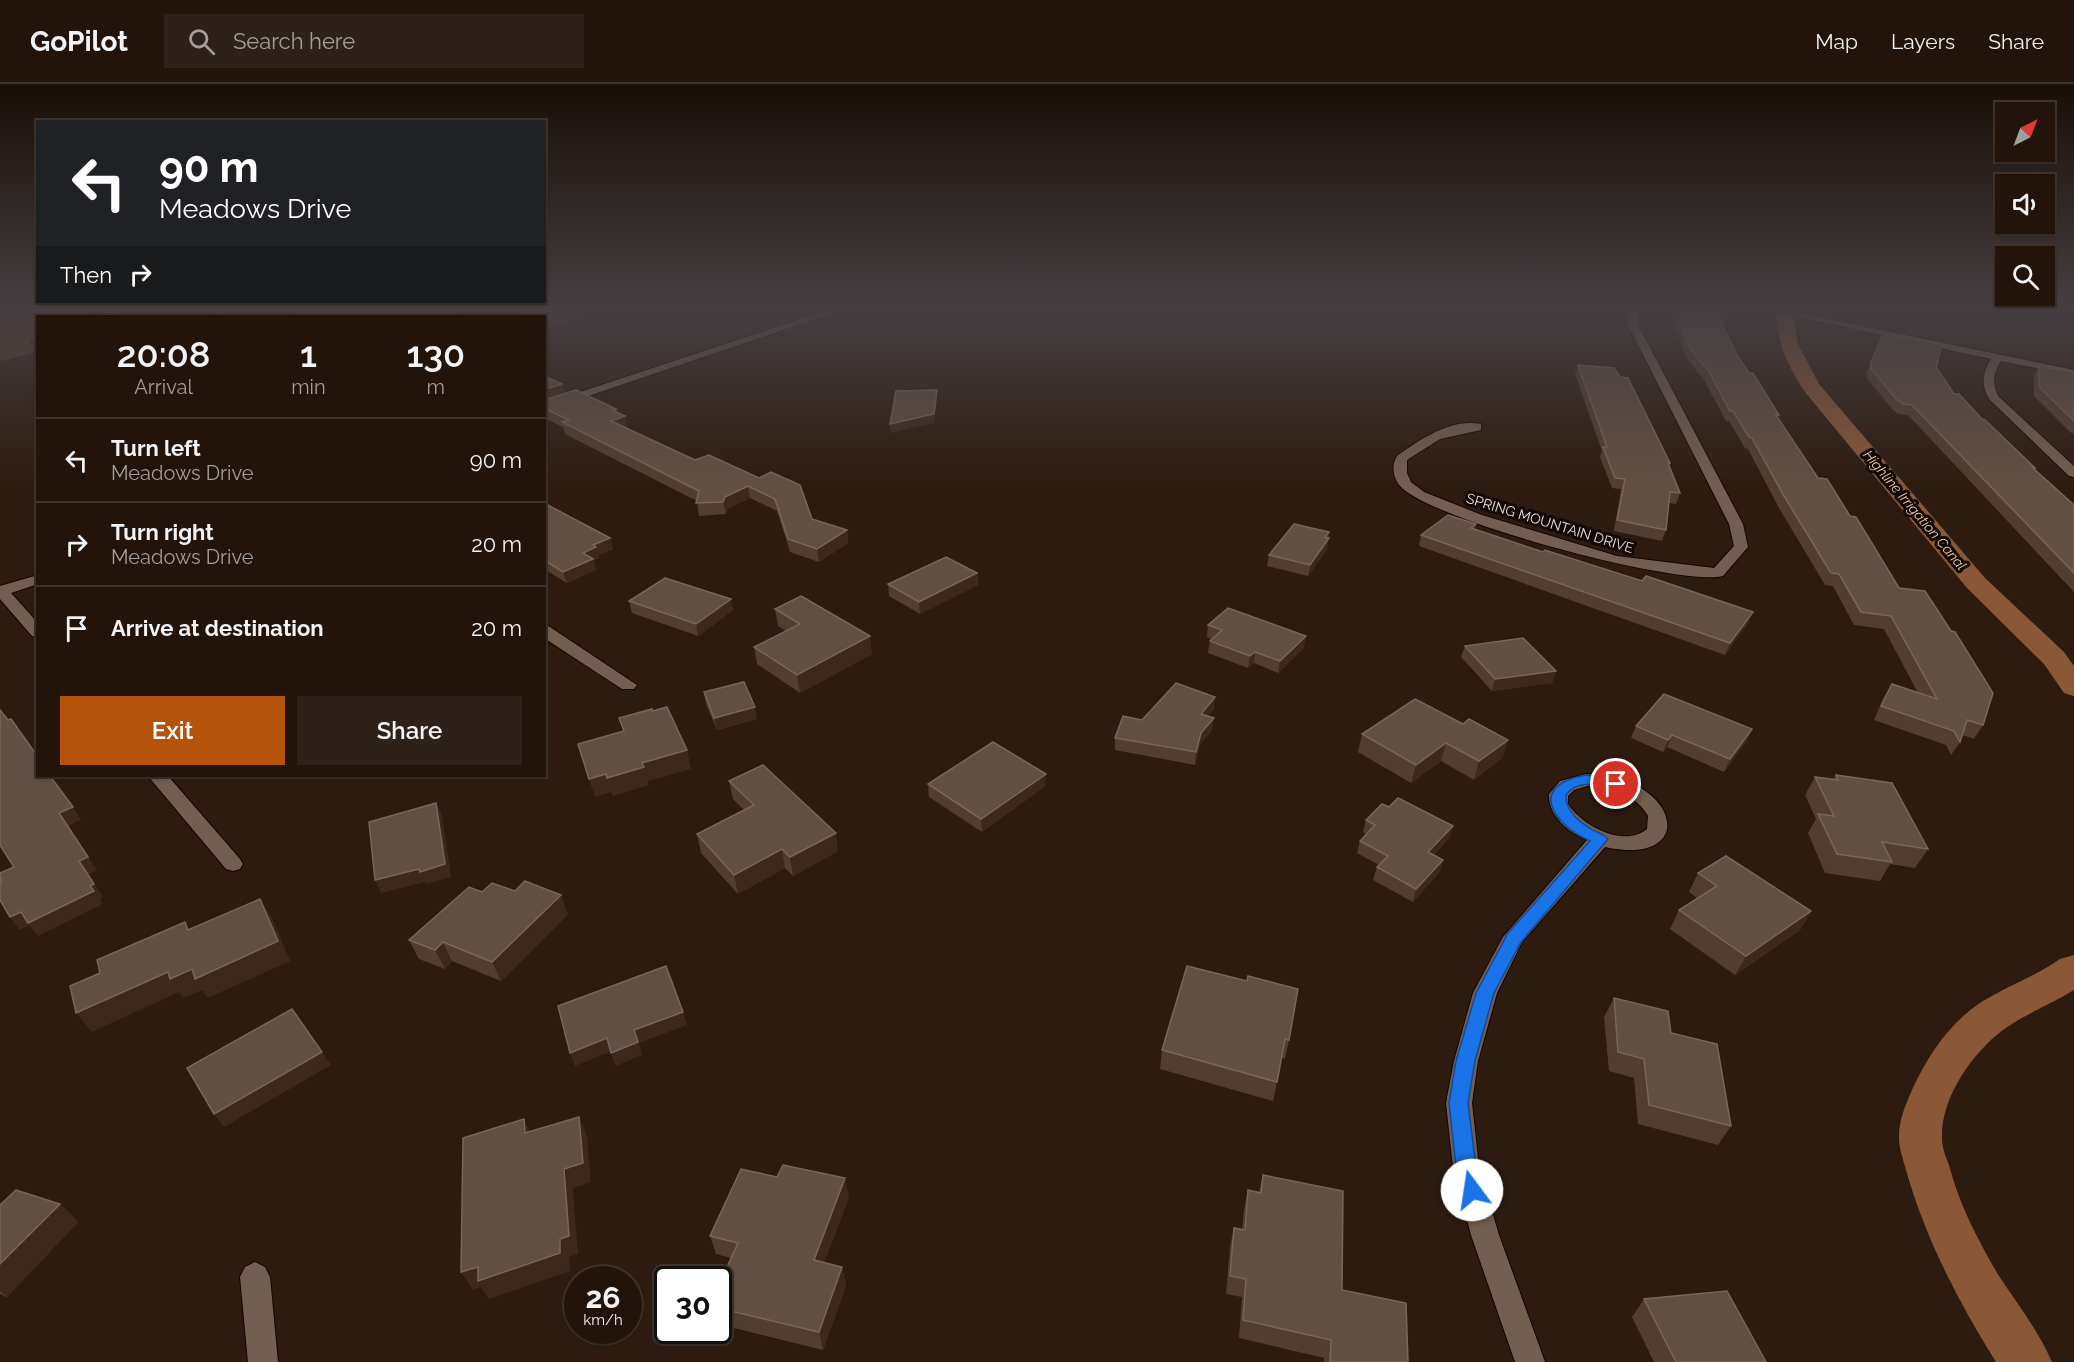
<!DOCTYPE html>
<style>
:root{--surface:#22140b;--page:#2e2119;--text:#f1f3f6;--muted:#a29e9d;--line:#3f332c;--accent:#b45309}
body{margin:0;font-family:Raleway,sans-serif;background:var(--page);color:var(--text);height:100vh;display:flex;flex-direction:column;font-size:22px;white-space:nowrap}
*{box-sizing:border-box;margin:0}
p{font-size:20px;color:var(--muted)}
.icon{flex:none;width:33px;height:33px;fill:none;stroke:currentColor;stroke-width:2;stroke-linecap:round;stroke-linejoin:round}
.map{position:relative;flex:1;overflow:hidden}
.sheet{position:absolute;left:36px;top:231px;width:510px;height:462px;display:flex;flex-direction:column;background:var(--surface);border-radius:0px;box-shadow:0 2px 4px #0004,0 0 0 2px var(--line)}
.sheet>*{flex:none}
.banner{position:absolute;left:36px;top:36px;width:510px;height:183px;border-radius:0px;box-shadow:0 2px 4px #0004,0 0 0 2px var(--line);background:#202124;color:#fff;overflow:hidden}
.needle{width:39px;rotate:42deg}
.buttons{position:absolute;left:1995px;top:18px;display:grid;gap:12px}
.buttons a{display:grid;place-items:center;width:60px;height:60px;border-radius:0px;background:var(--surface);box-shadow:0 2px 4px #0004,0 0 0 2px var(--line);font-size:30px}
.speed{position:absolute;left:564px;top:1182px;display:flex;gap:12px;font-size:30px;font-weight:700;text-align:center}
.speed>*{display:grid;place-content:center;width:78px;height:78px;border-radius:50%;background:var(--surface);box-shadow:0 2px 4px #0004,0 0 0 2px var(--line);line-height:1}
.speed small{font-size:15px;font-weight:400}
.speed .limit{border:3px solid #111;border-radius:9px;background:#fff;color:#111}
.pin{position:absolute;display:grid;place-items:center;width:51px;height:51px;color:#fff;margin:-26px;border:3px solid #fff;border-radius:50%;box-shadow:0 2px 6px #0007}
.me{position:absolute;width:66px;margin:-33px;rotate:346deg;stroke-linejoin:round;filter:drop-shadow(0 0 4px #0008)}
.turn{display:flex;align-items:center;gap:21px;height:126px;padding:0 24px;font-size:27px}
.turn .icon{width:78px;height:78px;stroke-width:2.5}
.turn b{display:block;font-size:42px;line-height:51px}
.then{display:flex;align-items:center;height:57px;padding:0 24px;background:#0003;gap:12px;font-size:22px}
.eta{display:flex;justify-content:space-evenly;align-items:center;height:102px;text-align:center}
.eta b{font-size:36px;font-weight:600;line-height:42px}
.primary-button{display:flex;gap:12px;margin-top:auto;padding:12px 24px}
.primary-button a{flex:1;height:69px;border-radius:0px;background:var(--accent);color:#fff;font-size:24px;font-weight:600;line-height:69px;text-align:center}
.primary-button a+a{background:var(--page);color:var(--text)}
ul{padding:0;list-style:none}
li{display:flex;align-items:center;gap:18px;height:84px;padding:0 24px;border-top:2px solid var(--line)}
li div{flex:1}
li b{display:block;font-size:22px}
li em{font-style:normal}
header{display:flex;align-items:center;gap:36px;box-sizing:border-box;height:84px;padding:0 30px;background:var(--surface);border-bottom:2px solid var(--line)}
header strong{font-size:28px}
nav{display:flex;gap:33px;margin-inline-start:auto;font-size:21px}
.search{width:420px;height:54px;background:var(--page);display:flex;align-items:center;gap:15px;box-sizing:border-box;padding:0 21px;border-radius:0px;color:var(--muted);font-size:22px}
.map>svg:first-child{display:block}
.green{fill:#5d3c26}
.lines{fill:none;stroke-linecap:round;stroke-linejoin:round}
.stream{stroke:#a88067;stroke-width:5}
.canal{fill:#8b5837;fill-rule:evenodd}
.minor-casing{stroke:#140500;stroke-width:2}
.minor{fill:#745e50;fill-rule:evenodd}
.wall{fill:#523e31}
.shaded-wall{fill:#3c291c}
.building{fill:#624f43;stroke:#78665a;stroke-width:1.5}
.route{fill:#1a73e8;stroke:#114b97;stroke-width:1.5}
.labels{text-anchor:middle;stroke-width:6;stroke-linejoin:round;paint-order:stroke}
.far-water-label{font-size:14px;font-style:italic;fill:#f4c5a7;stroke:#0f0804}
.far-street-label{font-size:14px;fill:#ecdfd7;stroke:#0f0804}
</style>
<header>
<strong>GoPilot</strong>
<div class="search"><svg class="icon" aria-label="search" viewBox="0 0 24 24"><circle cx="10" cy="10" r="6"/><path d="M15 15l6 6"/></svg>Search here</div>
<nav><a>Map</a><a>Layers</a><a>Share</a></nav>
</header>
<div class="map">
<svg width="2074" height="1278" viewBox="0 0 2074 1278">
<rect width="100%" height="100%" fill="#2d1b0f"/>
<polygon class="green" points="0,224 102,224 87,232 38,232 37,255 29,258 37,265 37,268 0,277"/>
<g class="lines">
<polyline class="stream" points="103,232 121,224"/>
<g class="canal">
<path d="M1785 226 1793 231 1798 260 1819 300 1985 494 2064 568 2074 582V612L2064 609 2044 580 1967 504 1805 308C1789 284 1777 260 1777 231Z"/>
<path d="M2074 871V906C2051 920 2025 930 2003 946 1972 969 1940 1015 1942 1055 1942 1064 1946 1073 1949 1081 1959 1120 1977 1154 1997 1189 2016 1218 2038 1246 2052 1278H1996C1953 1209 1920 1144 1900 1064 1896 1044 1904 1024 1912 1006 1928 971 1950 938 1983 917 2008 902 2036 892 2060 875Z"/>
</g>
<defs>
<g id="minor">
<polygon points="202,224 214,224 229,232 217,232"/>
<polygon points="834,224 848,224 544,327 544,320"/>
<path d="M1632 224H1643L1640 227 1637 239 1743 440 1748 463 1723 492C1678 503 1430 436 1400 402 1393 394 1391 382 1397 372 1419 356 1451 334 1481 340V346L1440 355 1407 376V389L1411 398 1424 408 1482 431 1617 472 1714 484 1734 462 1729 440 1627 239Z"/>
<path d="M1758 224H1775L2074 286V292L2001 277C1993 289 1992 299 1998 312L2074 382V393L2069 392 1989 315C1981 301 1982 289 1991 275Z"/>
<polygon points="38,491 38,500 11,509 38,539 38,554 32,552 0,515 0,502"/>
<polygon points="544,541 550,543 637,601 634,605 622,605 544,554"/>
<path d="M1586 690C1682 692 1699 784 1605 763L1522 858 1497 909 1478 977 1472 1019 1479 1083 1499 1151 1545 1278H1515L1471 1151 1453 1083 1446 1019 1454 977 1473 909 1503 853 1587 756C1568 748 1548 732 1549 710L1560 697ZM1587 702C1610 703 1636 710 1648 732L1647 745C1624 764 1582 742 1568 720V712L1574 706Z"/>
<polygon points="148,692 168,692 240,775 243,780 240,785 233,787 226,785"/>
<polygon points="255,1178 265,1183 270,1193 278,1278 248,1278 240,1193 245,1183"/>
</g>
</defs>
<use href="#minor" class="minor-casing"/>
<use href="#minor" class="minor"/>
</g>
<g class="wall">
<polygon points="295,224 400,224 388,227 392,227 404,224 505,224 470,232 292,232 289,225"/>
<polygon points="506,224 577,224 580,226 582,233 553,242 544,238 544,232 529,232"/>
<polygon points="1675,227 1735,227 1722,240 1738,273 1779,331 1778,334 1818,394 1850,432 1983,641 1974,655 1962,651 1960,658 1951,671 1946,661 1874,636 1884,613 1892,600 1918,609 1884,545 1854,541 1833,502 1825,501 1779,424 1748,365 1745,364 1729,337 1726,337 1702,292 1699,291 1686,272 1672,237"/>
<polygon points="1883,251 1930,263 1936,283 1954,310 2074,421 2074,508 1908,331 1898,330 1892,325 1867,294 1867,288"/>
<polygon points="1578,281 1670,379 1669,382 1680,409 1676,420 1669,419 1666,446 1662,457 1614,447 1621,405 1612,404 1600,373 1602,367 1575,290"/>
<polygon points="2039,282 2074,288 2074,350 2070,348 2034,312 2034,291"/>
<polygon points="544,292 562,300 565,310 616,325 617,329 627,344 695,376 709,371 812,435 847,446 848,459 819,478 790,468 777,427 750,414 727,425 726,430 699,432 697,417 565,350 563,343 544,334"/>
<polygon points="544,419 610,454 613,465 599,471 599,474 593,477 596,486 567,499 544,485"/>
<polygon points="1476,440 1475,445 1543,468 1753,528 1748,539 1725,571 1419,462 1421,451"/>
<polygon points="1329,448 1327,465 1308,492 1267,482 1269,471"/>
<polygon points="977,489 978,501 920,530 889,512 888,500"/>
<polygon points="629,517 733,526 698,552 632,529"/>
<polygon points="775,525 872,570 800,609 757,580 754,563 786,547 778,542"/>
<polygon points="1208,541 1304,564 1278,589 1254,579 1248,584 1208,569 1210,557 1212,555 1207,553"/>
<polygon points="1465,562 1556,587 1552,599 1492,607 1461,573"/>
<polygon points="704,608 757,635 717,646 706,620"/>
<polygon points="1214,625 1208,632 1212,646 1200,661 1195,681 1115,666 1115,654 1142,636"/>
<polygon points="1463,640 1508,656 1502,674 1474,696 1441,677 1411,699 1358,668 1362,650"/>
<polygon points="1636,642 1752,645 1746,658 1724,688 1667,663 1663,668 1631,654"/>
<polygon points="1836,691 1928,765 1915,784 1890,780 1880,797 1825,789 1808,749 1816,735 1805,711 1815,693 1833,695"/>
<polygon points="729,697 838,767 793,792 785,784 738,810 701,769 697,750 744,726 733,715"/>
<polygon points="928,700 1045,702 982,748 929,713"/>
<polygon points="1389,723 1453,742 1449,754 1434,771 1443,776 1439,789 1413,818 1373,796 1377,783 1379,781 1357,769 1360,757 1366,750 1363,748 1366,736"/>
<polygon points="1698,789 1811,827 1800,846 1735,891 1670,845 1679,826 1697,814 1689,808"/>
<polygon points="482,808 568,830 501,897 452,877 445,885 419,875 409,856"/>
<polygon points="1187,882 1289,956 1285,975 1282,974 1273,1017 1160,985 1162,966"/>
<polygon points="1614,914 1671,949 1731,1042 1718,1061 1638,1040 1634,994 1609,987 1604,933"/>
<polygon points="1263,1091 1342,1206 1408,1278 1324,1278 1324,1274 1239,1254 1242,1213 1226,1210 1230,1162 1234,1144 1242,1146 1244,1125 1248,1106 1259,1108"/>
<polygon points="849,1113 824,1179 842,1183 846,1202 823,1266 718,1240 718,1203 731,1174 716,1170 710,1152"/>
<polygon points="60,1120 78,1138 7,1213 0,1210 0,1121"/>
<polygon points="1644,1215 1766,1278 1654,1278 1632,1233"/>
</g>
<g class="shaded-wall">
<polygon points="374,224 400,224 376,230 373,226"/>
<polygon points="474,224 505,224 470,232 439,232"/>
<polygon points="1732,224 1736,224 1735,227 1716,245 1720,236"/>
<polygon points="580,226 582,233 553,242 551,234"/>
<polygon points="562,300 565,311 544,318 544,306"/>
<polygon points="937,306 937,315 934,339 890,349 890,340"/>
<polygon points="616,325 618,334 625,332 627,344 611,337 612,326"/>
<polygon points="748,402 750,414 727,425 726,430 723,418 725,413"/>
<polygon points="847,446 848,459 819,478 817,465"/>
<polygon points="1329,448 1327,456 1329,454 1327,465 1308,492 1310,481"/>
<polygon points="610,454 613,465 599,471 599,474 593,477 596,486 567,499 563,488 583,469 593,461"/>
<polygon points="977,489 978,501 920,530 919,518"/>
<polygon points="731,515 733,526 698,552 696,540"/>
<polygon points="1753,528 1748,539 1725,571 1730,559"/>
<polygon points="870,552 872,570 800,609 797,591"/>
<polygon points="1306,552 1304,564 1278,589 1280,577"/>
<polygon points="1255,568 1254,579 1248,584 1250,572"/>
<polygon points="1556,587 1552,599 1492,607 1495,595"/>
<polygon points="1215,613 1214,625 1200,642 1201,630"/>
<polygon points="755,623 757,635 717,646 714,634"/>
<polygon points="1214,634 1212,646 1200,661 1195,681 1196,668 1201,649"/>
<polygon points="1752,645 1746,658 1724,688 1730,675"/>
<polygon points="1672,651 1667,663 1663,668 1668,656"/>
<polygon points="1508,656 1502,674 1474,696 1479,677"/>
<polygon points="1446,659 1441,677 1411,699 1416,681"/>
<polygon points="687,666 691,685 648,697 649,701 613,712 611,708 595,713 589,695"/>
<polygon points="1046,690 1045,702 982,748 981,735"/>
<polygon points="436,719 442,731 451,793 426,800 425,798 381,809 375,796 419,785"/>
<polygon points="73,723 81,736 68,742 97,786 88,790 103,813 100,814 103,820 38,852 29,841 20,846 10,833 21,828 90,802 59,729"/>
<polygon points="1453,742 1449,754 1424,781 1428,768"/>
<polygon points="836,749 838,767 793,792 790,773"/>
<polygon points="782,765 785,784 738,810 734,791"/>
<polygon points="1443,776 1439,789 1413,818 1416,805"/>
<polygon points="561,811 568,830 501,897 492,878"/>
<polygon points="260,815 272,834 290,877 208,914 202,906 184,914 179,908 92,948 76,929"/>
<polygon points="1811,827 1800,846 1735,891 1746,872"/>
<polygon points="443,858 452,877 445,885 435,866"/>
<polygon points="683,928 687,941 639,959 642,971 616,982 611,969 634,946"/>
<polygon points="607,954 612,967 575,982 570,969"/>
<polygon points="322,968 331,981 224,1043 214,1030"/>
<polygon points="579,1033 587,1052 591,1098 573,1104 578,1170 569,1173 570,1187 489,1215 481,1203 473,1206 461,1188 560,1155 564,1085"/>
<polygon points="524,1035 533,1054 525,1049"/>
<polygon points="845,1094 849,1113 818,1195 814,1176"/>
<polygon points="60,1120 78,1138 7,1213 0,1207 0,1180"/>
<polygon points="842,1183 846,1202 823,1266 819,1248"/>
</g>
<g class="building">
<polygon points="295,224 374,224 373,226 392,227 404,224 474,224 439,232 303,232 289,225"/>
<polygon points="523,224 577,224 580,226 551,234"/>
<polygon points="1679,224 1732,224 1720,236 1738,273 1749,289 1753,289 1779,331 1776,331 1818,394 1827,395 1850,432 1856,433 1899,504 1925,507 1951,547 1955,548 1993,609 1983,641 1967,636 1960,658 1954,647 1881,622 1892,600 1937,615 1891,532 1861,528 1839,490 1831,489 1784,412 1752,354 1749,353 1733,327 1730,327 1706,282 1703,281 1689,262 1675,227"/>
<polygon points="1883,251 1932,258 1930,263 1941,265 1936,283 1954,310 1959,310 1982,335 1985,336 2035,384 2033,384 2074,421 2074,489 1912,321 1903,320 1897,316 1871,285 1871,278"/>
<polygon points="1578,281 1614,284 1620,293 1628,294 1670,379 1668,379 1680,409 1670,408 1666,446 1617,436 1625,395 1615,394 1603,363 1607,363"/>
<polygon points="2039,282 2074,288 2074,337 2039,303"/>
<polygon points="544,292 562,300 544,306"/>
<polygon points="576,306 616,325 612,326 625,332 611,337 695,376 709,371 759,394 771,388 800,401 812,435 847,446 817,465 788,455 775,415 748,402 725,413 723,418 696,419 699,407 562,338 569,336 544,324 544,316"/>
<polygon points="937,306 934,330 890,340 896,307"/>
<polygon points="544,419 610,454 593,461 596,463 583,469 593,475 563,488 544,476"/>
<polygon points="1448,431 1476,440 1471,444 1543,468 1545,466 1642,497 1646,492 1753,528 1730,559 1421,451"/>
<polygon points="1294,440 1329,448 1325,453 1329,454 1310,481 1269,471"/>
<polygon points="946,473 977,489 919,518 888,500"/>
<polygon points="665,494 731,515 696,540 629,517"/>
<polygon points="801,512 870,552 797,591 754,563 800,540 775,525"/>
<polygon points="1228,524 1306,552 1280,577 1255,568 1250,572 1210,557 1222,546 1208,541"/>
<polygon points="1523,554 1556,587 1495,595 1465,562"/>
<polygon points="744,598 755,623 714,634 704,608"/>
<polygon points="1176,599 1215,613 1201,630 1214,634 1201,649 1196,668 1115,654 1123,632 1142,636"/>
<polygon points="1664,610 1752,645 1730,675 1672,651 1668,656 1636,642"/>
<polygon points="1415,615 1463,640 1469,635 1508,656 1479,677 1446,659 1416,681 1362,650"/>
<polygon points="667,623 687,666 642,679 644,683 607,694 606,690 589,695 578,660 624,647 619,634 652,625 653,627"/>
<polygon points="0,626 8,636 11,635 38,673 38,692 50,692 73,723 59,729 88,773 79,777 94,800 90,802 94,807 28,839 21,828 10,833 0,816 0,801 1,800 0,789 14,783 0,761"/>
<polygon points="993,658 1046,690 981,735 928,700"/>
<polygon points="763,681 836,749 790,773 782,765 734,791 697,750 754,721 729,697"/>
<polygon points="1836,691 1892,699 1928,765 1882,758 1892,778 1837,770 1818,730 1834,732 1815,693 1838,696"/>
<polygon points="1398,714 1453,742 1428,768 1443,776 1416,805 1377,783 1388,772 1360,757 1375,741 1366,736 1382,720 1389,723"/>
<polygon points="436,719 445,780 420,788 419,785 375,796 369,738"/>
<polygon points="1726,772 1811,827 1746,872 1679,826 1717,802 1698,789"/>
<polygon points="525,797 561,811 492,878 443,858 435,866 409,856 469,803 482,808 492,799 515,807"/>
<polygon points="260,815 278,857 195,895 192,885 170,895 168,888 76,929 70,902 100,889 97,876 185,838 188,846"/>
<polygon points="666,882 683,928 634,946 638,958 611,969 607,954 570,969 558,922"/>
<polygon points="1187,882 1247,897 1248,892 1298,905 1289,956 1285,955 1277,998 1162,966"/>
<polygon points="1614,914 1668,927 1671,949 1717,960 1731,1042 1649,1021 1644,975 1618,968"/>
<polygon points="292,925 322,968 214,1030 187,984"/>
<polygon points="579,1033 583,1079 564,1085 569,1152 560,1155 560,1169 478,1197 478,1183 461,1188 463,1054 524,1035 525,1049"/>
<polygon points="783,1081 845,1094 814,1176 842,1183 819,1248 718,1224 718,1203 738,1159 710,1152 741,1085 777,1093"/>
<polygon points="1263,1091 1343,1107 1342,1206 1406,1219 1408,1278 1330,1278 1331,1256 1243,1236 1246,1195 1230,1192 1234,1144 1245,1146 1248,1106 1261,1109"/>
<polygon points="16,1106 60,1120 0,1180 0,1121"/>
<polygon points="1727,1207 1766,1278 1676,1278 1644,1215"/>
</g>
<linearGradient id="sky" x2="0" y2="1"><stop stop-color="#190f08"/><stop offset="0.56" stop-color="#463f42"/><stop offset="1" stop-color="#463f42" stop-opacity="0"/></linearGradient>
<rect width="2074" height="403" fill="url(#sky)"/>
<path class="route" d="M1586 691 1616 695 1624 700 1616 705C1600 702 1578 694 1566 711 1565 726 1578 737 1591 745 1597 749 1603 749 1608 755L1521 858 1494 909 1475 977 1468 1019 1476 1083 1483 1106 1480 1113 1472 1116 1465 1113 1456 1083 1449 1019 1456 977 1476 909 1508 849 1590 757C1551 739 1528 701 1586 691Z"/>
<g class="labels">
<g class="far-water-label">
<text transform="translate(1915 426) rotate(50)" y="5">Highline Irrigation Canal</text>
</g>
<g class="far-street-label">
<text transform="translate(1550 439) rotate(17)" y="5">SPRING MOUNTAIN DRIVE</text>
</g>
</g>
</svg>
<div class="buttons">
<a><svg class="needle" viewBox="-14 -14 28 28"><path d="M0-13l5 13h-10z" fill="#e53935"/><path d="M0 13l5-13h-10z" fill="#a29e9d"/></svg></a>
<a><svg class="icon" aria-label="sound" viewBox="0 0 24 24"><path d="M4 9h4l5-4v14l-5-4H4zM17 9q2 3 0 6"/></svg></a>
<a><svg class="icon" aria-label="search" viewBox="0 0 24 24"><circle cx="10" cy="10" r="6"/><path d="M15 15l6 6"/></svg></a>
</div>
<div class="speed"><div>26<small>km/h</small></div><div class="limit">30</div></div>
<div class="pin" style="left:1616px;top:700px;background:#d93025"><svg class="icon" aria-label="arrive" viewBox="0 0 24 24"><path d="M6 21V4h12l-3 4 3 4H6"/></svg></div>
<svg class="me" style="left:1472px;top:1106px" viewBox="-20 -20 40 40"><circle r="19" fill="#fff"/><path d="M0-13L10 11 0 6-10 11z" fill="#1a73e8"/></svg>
<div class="banner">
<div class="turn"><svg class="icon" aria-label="left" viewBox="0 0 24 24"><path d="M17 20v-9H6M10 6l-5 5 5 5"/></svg><div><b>90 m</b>Meadows Drive</div></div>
<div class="then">Then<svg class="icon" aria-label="right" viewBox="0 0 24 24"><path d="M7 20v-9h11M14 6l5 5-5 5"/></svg></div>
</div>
<section class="sheet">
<div class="eta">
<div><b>20:08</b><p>Arrival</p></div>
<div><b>1</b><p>min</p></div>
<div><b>130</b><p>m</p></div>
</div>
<ul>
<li><svg class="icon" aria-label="left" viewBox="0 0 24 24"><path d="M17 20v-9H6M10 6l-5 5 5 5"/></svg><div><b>Turn left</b><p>Meadows Drive</p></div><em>90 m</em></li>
<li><svg class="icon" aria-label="right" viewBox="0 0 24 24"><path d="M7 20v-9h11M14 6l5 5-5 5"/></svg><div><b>Turn right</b><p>Meadows Drive</p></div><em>20 m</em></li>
<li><svg class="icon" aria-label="arrive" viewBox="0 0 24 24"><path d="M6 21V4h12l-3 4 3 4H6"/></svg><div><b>Arrive at destination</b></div><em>20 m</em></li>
</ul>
<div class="primary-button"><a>Exit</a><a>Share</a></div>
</section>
</div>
